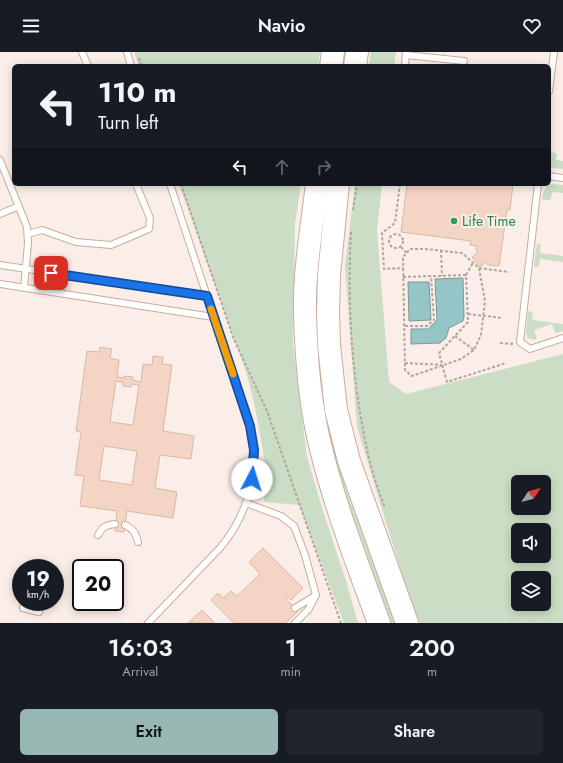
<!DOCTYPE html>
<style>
:root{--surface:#171b24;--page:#20242c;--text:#f1f3f6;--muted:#9ea1a6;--accent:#97b7b3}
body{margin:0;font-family:Jost,sans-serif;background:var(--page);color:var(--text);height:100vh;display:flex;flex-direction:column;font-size:15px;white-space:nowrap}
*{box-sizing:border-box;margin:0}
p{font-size:13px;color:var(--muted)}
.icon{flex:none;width:22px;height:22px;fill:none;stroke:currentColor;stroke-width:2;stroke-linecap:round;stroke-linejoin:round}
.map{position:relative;height:571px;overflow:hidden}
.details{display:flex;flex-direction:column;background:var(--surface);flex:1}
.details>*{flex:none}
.hud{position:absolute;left:12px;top:12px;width:539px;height:122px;border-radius:6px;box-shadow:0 2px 10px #0003;background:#171b24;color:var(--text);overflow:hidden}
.needle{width:26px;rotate:54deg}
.fabs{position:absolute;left:511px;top:423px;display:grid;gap:8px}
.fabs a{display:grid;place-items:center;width:40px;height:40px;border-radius:6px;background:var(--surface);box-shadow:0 2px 10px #0003;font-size:20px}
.speed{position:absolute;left:12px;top:507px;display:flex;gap:8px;font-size:20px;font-weight:700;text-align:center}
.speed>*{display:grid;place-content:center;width:52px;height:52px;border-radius:50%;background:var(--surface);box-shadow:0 2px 10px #0003;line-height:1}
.speed small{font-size:10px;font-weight:400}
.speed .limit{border:2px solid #111;border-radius:6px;background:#fff;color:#111}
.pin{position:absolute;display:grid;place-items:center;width:34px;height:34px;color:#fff;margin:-17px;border-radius:8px;box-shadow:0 2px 6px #0006}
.me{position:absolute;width:44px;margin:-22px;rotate:5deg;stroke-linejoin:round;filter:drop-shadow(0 0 3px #0008)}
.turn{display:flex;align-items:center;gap:14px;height:84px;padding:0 20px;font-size:18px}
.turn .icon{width:52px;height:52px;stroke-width:2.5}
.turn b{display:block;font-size:28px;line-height:34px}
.lanes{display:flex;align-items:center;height:38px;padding:0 20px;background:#0003;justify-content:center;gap:20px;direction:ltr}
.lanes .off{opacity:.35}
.eta{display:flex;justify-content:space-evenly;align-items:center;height:68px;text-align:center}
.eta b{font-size:24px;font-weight:600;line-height:28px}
.primary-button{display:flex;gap:8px;margin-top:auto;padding:8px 20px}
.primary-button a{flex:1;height:46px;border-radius:6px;background:var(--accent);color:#111;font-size:16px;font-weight:600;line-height:46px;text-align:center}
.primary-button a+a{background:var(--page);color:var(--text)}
header{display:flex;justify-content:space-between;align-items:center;height:52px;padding:0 20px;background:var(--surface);font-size:18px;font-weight:600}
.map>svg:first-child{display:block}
.green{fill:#cbdec5;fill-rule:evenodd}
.water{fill:#95c5c6;stroke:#7a9897}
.building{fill:#f4d5c4;stroke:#d8b9a9;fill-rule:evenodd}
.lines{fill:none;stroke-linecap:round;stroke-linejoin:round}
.lane-casing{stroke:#caac9c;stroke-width:8}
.highway-casing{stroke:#caac9c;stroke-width:24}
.path{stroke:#b1a59f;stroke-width:2;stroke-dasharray:3 2;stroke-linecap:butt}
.lane{stroke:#fff;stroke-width:6}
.highway{stroke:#fff;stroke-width:22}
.route-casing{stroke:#114b97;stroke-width:10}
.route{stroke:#1a73e8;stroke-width:7}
.slow{stroke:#f59e0b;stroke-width:7}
.leisure-dot{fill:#2e9e5b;stroke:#fbeee8;stroke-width:1.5}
.labels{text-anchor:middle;stroke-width:4;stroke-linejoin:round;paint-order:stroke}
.leisure-label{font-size:14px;fill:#27864d;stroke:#fbeee8;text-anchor:start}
</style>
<header><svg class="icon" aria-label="menu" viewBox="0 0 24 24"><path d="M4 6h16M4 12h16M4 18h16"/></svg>Navio<svg class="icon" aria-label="heart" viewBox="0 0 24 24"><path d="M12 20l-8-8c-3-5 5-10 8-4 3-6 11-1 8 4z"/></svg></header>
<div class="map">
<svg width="563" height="571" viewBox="0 0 563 571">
<rect width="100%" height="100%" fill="#fbeee8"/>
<g class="green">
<polygon points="134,0 320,0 318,14 139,14"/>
<polygon points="371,0 396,0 394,14 369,14"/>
<polygon points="552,100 557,102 556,108 563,109 563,117 553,116 549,113 549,101"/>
<polygon points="179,132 301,132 295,172 293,293 307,405 323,459 346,529 358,571 344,571 299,453 264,450 265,410 255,355 247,323"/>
<path d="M355 132H382L377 178 389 330 406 342 563 302V571H420L413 559 357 375 345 214ZM518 430H544V456H518ZM518 478H544V504H518ZM518 526H544V552H518Z"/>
<path d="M551 132 563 133V141L552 140 551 147 550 148H543L542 146C543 139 545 135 551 132Z"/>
<polygon points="538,191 541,193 540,201 563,204 563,210 540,207 539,214 535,215 534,213 537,192"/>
<polygon points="530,259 533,261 532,268 563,272 563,279 556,281 555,280 552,272 534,278 537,285 535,288 528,286 526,281 528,260"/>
<polygon points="319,326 336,401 347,440 395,571 391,571 327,391"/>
</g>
<g class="water">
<polygon points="463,226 464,265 463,269 449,276 446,286 440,291 411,292 411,277 428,277 437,268 435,227"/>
<polygon points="408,230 429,230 431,268 409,269"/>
</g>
<g class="building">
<polygon points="407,132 513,132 510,158 507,158 499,214 488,213 486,210 480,215 472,205 478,200 476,198 477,194 470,193 471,189 401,180"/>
<path d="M100 295 112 297 110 306 119 308 117 325 124 326V324L133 325 132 328 141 330 143 312 152 313 153 304 163 305 162 312 172 313 163 379 194 384 191 407 160 403 155 436 177 440 173 466 127 459 124 480 115 479 117 459 80 454 84 424 75 423 81 380 76 379 87 299 99 300ZM116 329 123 330V334L131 335 132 332 139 333 133 373 110 370ZM104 394 137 399 132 433 99 428Z"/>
<polygon points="263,496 303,536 291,548 288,545 286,547 298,559 286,571 234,571 211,548 218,541 223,546 231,539 237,544 260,522 249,510"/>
<polygon points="202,558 215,571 188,571"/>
</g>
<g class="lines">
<defs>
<g id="lane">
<polyline points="82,0 88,14"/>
<polyline points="127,0 131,14"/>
<polyline points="406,3 464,9"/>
<polyline points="405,14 406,0"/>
<polyline points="549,39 554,0"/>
<polyline points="0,108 27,175 28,191 24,236"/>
<polyline points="549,124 563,126"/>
<polyline points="538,132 520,290 530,297 563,286"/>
<polyline points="0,162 19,154"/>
<polyline points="28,182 42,178 76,190 111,193 149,177 150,166 136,132"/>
<polyline points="0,213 207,244"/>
<polyline points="0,232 213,265"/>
<polyline points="246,451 281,464 294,474 305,503 316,543 308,558 295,571"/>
<path d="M125 473C133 477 136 481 138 490"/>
<path d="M98 483C102 475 106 473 115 472"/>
<polyline points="23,556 39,560"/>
<polyline points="295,556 315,544"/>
<path d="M148 571 220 496C243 469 255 434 254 399 254 388 250 376 247 366L170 132"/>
</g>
<g id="highway">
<polyline points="331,14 333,0"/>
<polyline points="355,14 357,0"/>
<path d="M317 132C312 175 304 218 305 261 306 302 309 344 318 384 332 447 357 511 379 571"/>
<polyline points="338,132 329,223 328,260 329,293 336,358 349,409 407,571"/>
</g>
</defs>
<use href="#lane" class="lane-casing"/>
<use href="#highway" class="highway-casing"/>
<g class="path">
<polyline points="139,6 141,14"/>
<polyline points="181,132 233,285 267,359 341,571"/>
<polyline points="400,132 395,171 382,181 384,217 403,216"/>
<polyline points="353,158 357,132"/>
<path d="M351 180C347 255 352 333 369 406 373 423 379 440 385 456"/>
<circle cx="396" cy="189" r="7"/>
<polyline points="401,195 407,201"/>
<polygon points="410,197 425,197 462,201 479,216 485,249 481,283 474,298 461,307 412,324 405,318 403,205"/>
<polyline points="441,198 442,224"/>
<polyline points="479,216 509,220"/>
<polyline points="466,223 473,211"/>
<polyline points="403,225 466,223 468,270 439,301 447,330 506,311"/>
<polyline points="468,262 503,266"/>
<polyline points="405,274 427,274 434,268 431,224"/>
<polyline points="455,284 474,298"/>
<polyline points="500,291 513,292"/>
<polyline points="405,311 442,313"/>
</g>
<use href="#lane" class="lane"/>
<use href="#highway" class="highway"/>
</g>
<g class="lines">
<defs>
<polyline id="route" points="51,221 207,244 250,374 254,398 252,427"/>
</defs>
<use href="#route" class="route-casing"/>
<use href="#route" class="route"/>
<polyline class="slow" points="211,257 233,322"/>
</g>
<circle class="leisure-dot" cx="454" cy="169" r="4"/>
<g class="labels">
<g class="leisure-label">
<text x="462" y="174">Life Time</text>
</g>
</g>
</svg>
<div class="fabs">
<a><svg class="needle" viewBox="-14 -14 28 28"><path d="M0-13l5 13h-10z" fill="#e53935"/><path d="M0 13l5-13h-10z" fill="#9ea1a6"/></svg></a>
<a><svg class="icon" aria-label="sound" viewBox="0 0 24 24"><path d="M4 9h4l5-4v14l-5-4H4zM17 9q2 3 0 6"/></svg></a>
<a><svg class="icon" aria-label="layers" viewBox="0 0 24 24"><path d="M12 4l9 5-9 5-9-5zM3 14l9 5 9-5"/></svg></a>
</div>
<div class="speed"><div>19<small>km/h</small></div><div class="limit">20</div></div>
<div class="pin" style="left:51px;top:221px;background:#d93025"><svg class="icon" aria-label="arrive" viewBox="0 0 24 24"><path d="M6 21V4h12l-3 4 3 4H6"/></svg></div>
<svg class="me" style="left:252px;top:427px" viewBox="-20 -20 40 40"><circle r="19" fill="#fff"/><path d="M0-13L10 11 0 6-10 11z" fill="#1a73e8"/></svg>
<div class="hud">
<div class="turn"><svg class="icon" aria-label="left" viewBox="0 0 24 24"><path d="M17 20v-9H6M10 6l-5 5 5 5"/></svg><div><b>110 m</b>Turn left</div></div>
<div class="lanes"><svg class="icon" aria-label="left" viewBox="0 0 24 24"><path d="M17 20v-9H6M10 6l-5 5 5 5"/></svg><svg class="icon off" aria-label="ahead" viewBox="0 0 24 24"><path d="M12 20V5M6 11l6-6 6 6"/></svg><svg class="icon off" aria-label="right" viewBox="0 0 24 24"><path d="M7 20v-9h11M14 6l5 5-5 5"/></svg></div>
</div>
</div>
<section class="details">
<div class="eta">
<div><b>16:03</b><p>Arrival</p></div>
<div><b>1</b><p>min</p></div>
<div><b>200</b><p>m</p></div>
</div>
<div class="primary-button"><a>Exit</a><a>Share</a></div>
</section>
